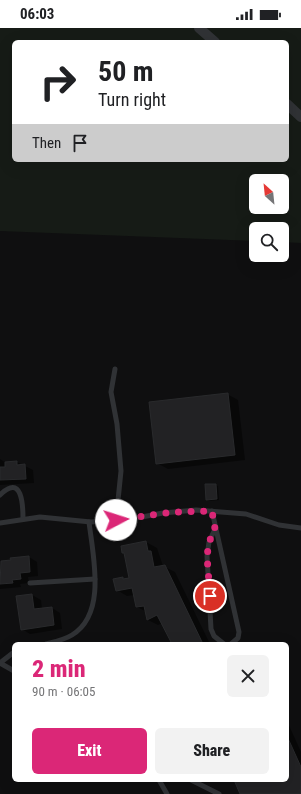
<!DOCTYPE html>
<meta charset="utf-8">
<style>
:root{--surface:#fff;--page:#f2f2f2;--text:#202124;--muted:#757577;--accent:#db2777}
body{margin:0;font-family:"Roboto Condensed",sans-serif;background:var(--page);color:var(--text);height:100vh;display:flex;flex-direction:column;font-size:15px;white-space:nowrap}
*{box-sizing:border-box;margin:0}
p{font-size:13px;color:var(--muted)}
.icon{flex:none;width:22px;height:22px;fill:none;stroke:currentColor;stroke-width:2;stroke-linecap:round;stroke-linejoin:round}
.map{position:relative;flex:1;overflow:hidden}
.sheet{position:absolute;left:12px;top:614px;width:277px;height:140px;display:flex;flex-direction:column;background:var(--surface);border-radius:6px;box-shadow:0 4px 16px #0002}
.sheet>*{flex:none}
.banner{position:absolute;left:12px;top:12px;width:277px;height:122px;border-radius:6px;box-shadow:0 4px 16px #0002;background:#fff;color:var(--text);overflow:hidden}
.needle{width:26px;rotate:333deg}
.tools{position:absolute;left:249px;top:146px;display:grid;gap:8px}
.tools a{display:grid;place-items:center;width:40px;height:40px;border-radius:6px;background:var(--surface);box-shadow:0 4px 16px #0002;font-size:20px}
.pin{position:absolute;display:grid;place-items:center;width:34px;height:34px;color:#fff;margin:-17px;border:2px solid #fff;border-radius:50%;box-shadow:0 1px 4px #0007}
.me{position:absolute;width:44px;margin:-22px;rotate:85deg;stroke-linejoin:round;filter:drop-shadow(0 0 3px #0008)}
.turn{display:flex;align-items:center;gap:14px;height:84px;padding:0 20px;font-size:18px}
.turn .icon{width:52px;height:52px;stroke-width:2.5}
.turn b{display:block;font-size:28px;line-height:34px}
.then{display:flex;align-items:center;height:38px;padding:0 20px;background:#0003;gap:8px;font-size:15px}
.round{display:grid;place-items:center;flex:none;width:42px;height:42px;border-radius:6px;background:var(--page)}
.overview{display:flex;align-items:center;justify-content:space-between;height:68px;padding:0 20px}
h1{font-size:24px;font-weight:800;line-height:30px;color:var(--accent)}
.button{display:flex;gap:8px;margin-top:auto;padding:8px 20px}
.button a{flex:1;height:46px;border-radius:6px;background:var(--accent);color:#fff;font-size:16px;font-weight:800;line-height:46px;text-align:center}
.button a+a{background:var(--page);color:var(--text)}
.status{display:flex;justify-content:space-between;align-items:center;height:28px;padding:0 20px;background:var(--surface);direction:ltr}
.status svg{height:11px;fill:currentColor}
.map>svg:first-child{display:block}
.green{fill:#161b16;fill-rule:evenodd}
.shadow{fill:#0007}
.building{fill:#222224;stroke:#292a2c}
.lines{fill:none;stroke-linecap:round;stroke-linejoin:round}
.lane{stroke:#303235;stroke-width:5}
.street{stroke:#303235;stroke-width:10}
.route{stroke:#db2777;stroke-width:7;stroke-dasharray:0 12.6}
</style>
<div class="status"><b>06:03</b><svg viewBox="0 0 49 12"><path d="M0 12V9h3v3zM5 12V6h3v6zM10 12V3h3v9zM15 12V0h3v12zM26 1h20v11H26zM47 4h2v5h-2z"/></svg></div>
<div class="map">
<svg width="301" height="766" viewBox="0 0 301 766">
<rect width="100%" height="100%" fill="#0f0f10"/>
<path class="green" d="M0 0H301V215L282 214V201H256V213L0 203ZM14 14H287V132H14ZM256 153H282V179H256Z"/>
<g class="shadow">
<polygon points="227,366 238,372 245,432 168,441 157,435"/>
<polygon points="0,431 6,435 17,434 33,442 34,455 0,457"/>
<polygon points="216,457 218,458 219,472 210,473 207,472"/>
<polygon points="146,514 157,520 163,538 175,544 210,616 173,616 163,595 158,597 148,592 147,584 137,579 134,567 127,568 117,562 123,550 126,552 131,551 126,526 123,525"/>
<polygon points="29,529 37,534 38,548 28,549 29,555 20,556 21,559 0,561 0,539"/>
<polygon points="32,567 41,572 42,581 52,580 60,585 62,601 30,606 22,601 17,569"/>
<polygon points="287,693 301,724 301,766 241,766 235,752 287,752"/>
</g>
<g class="building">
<polygon points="228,365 235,427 156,436 149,374"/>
<polygon points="17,433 17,437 25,436 26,451 0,452 0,439 5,439 5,434"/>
<polygon points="205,456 216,456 217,471 206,472"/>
<polygon points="146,513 148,523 151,523 154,539 165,537 203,616 172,616 157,587 147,592 144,578 136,579 132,560 116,563 113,551 123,549 123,551 129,550 124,525 122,525 121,518"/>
<polygon points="29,528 30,544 20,545 21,551 12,552 13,555 0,556 1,533 11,532 10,530"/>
<polygon points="32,566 34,581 52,579 54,597 21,602 16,568"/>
<polygon points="287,708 301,739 301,766 240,766 234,752 287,752"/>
</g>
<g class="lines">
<g class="lane">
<polyline points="115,341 111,364 117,396 121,443 116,492"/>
<path d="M0 467C22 445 23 477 23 491"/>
<polyline points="212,483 239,604 238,610 231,616"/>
<polyline points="0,495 40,489 91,494 131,491 163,485 196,482 246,486 279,497 301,500"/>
<polyline points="215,501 209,514 207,528 211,601 214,608 224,616"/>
<polyline points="30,555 95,551"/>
<path d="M46 616C54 614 64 612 72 607 107 586 93 528 89 494"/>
<polyline points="0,635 14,624"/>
<polyline points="0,635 14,643"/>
<polyline points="159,752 167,766"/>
<polyline points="191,752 219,766"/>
</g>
<g class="street">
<polyline points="199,0 215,14"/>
<polyline points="287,76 301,89"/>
</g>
</g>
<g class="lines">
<polyline class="route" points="116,492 174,484 212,483 215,501 209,514 207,528 210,568"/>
</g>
</svg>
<div class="tools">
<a><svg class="needle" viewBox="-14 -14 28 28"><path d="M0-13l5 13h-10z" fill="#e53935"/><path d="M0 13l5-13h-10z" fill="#757577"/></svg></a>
<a><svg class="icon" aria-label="search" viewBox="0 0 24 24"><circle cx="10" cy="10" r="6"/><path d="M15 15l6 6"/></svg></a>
</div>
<div class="pin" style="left:210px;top:568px;background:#d93025"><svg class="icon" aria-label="arrive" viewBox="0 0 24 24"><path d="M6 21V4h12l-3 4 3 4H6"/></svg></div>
<svg class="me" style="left:116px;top:492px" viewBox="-20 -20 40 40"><circle r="19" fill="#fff"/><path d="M0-13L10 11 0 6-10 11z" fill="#db2777"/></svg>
<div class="banner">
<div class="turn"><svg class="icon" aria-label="right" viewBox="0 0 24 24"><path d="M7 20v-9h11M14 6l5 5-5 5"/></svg><div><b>50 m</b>Turn right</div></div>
<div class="then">Then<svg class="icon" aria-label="arrive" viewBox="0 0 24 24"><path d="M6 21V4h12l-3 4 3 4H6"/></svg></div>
</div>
<section class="sheet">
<div class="overview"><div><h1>2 min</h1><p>90 m · 06:05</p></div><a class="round"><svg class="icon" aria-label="close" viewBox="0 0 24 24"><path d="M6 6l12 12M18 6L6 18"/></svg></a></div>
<div class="button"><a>Exit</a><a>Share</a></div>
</section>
</div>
